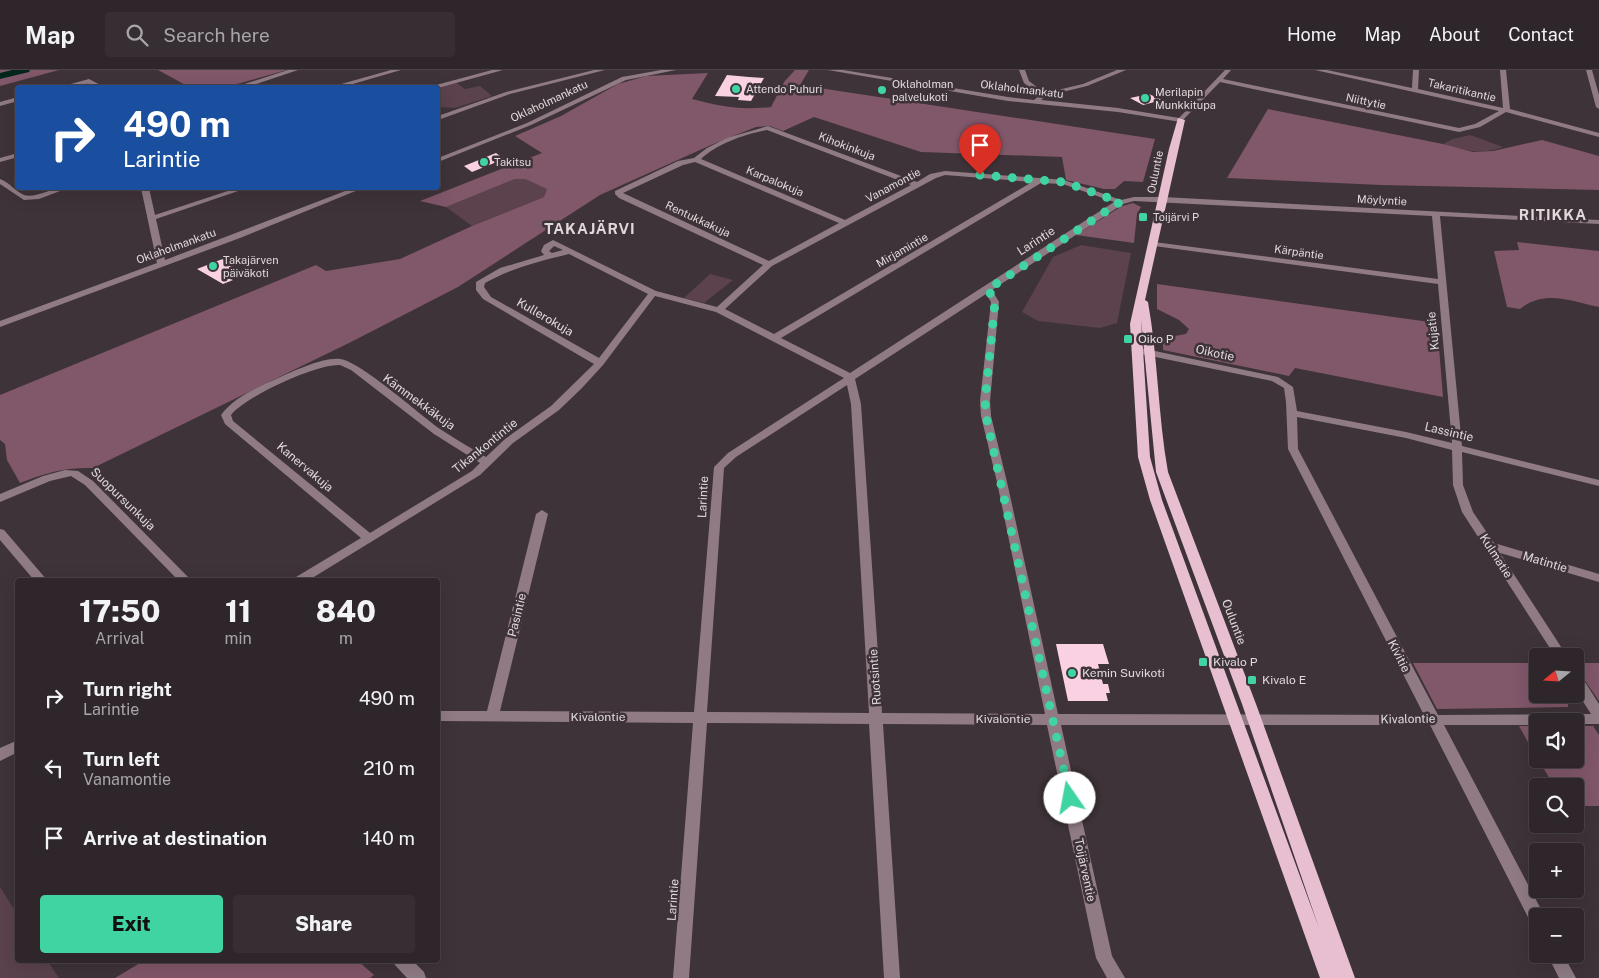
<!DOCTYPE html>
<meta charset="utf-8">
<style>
:root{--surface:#2e262a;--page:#362e32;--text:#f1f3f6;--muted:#a7a5a8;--line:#494347;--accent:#3fd4a2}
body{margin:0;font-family:"Public Sans",sans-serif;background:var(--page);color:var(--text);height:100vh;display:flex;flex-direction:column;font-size:19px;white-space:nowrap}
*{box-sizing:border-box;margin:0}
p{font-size:16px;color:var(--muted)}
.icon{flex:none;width:28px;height:28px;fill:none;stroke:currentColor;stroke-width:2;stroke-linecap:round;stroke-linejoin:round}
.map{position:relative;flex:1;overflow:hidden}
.drawer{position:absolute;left:15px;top:508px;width:425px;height:385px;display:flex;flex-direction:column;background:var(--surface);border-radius:5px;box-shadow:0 5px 20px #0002,0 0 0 1px var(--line)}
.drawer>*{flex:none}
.guide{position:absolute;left:15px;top:15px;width:425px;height:105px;border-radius:5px;box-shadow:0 5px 20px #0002,0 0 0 1px var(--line);background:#1a4fa0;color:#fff;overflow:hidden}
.needle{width:32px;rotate:252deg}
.controls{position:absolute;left:1529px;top:578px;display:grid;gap:10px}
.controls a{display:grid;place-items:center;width:55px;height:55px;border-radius:5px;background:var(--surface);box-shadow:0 5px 20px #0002,0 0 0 1px var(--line);font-size:25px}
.pin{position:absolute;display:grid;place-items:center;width:42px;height:42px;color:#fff;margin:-51px -21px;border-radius:50% 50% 50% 0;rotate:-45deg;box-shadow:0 0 5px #0007}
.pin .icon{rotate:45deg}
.me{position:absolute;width:55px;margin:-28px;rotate:348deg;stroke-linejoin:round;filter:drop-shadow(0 0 4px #0008)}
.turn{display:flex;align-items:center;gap:18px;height:105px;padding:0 25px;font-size:22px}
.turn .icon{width:65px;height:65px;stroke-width:2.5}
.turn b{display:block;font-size:35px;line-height:42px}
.eta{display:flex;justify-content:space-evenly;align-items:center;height:85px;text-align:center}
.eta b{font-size:30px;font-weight:800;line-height:35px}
.cta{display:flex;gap:10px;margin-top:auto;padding:10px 25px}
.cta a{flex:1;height:58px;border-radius:5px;background:var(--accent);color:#111;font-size:20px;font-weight:800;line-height:58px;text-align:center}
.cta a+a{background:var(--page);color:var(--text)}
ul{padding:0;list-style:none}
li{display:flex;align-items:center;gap:15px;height:70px;padding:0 25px}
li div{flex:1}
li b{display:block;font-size:19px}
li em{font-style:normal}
header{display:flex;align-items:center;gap:30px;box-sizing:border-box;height:70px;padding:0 25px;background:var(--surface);border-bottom:1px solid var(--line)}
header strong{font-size:24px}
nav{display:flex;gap:28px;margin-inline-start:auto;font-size:18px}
.search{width:350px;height:45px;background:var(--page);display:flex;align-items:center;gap:12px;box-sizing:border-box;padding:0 18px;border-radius:5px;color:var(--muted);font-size:19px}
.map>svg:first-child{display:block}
.green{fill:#5b424d}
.forest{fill:#81576a}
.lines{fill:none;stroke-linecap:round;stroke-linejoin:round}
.river{fill:#002619;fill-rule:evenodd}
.building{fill:#f9d1e2}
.minor{fill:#907b84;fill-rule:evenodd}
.major{fill:#e8bfd0;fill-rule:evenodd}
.route{stroke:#3fd4a2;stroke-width:9;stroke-dasharray:0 16.2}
.poi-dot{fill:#3fd4a2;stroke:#3e3338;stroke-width:2}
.labels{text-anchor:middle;stroke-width:5;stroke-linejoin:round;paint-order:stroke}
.far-poi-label{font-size:11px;fill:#e0d9dc;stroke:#3e3338;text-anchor:start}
.far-street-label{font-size:11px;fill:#e0d9dc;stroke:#3e3338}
.street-label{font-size:12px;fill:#e0d9dc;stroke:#3e3338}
.poi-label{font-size:12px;fill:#e0d9dc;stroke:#3e3338;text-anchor:start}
.far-district-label{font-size:15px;font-weight:bold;letter-spacing:1px;fill:#e0d9dc;stroke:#3e3338}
</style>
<header>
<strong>Map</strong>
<div class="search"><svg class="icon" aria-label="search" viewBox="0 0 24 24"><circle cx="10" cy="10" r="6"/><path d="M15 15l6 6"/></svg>Search here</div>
<nav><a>Home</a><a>Map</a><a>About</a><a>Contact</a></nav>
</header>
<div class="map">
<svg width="1599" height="908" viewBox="0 0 1599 908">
<rect width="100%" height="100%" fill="#3e3338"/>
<g class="green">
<polygon points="455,12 465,19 480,16 492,26 455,38 438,37 438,18"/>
<path d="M1470 65 1503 77C1481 85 1465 81 1443 74L1453 69Z"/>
<polygon points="515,109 525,109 548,119 544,127 472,156 446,137"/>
<polygon points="1081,175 1131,183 1117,253 1100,258 1038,251 1022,242 1053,187"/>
<polygon points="710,204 733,210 704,233 684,228"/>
<polygon points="0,817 17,844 18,890 47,890 59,908 0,908"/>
</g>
<g class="forest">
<polygon points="0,0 59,0 0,16"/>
<polygon points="158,0 287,0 226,17 191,18"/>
<path d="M795 0H809L800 15 1155 69 1143 112 1124 111 1115 119H1104L1066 110 1062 87 921 82 814 47 783 61 770 56 756 57 711 75 600 125 458 217 351 272 93 398C66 397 45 403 20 413L7 390 5 374 0 370V325L316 195 326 201 400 189 472 156 544 127 547 119 525 109H515L446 137 420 131 542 83 515 66 561 46 618 14 646 6 708 3 692 29C723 37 739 40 771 37L784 12Z"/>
<polygon points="1268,39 1443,74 1473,82 1493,81 1542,70 1599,86 1599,120 1381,115 1227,108"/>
<polygon points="1133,133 1141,137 1137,144 1134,173 1076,165 1122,136"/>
<path d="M1517 172 1599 181V237C1571 231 1544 219 1520 239L1507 237 1494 181 1519 180Z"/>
<polygon points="1157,214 1437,253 1443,327 1295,298 1289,306 1163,280 1163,268 1186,264 1189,259 1179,250 1157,239"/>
<polygon points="1413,593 1537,593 1538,624 1575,624 1576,626 1568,627 1568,637 1437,639"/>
<polygon points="1575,593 1599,593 1599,631 1575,596"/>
<polygon points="1519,656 1537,656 1537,688"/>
<polygon points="1575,656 1593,656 1599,665 1599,736 1575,736 1575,716 1554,716 1538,689 1575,689"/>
<polygon points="145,890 357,890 374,905 370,908 115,908"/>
</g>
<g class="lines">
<polygon class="river" points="12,0 30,0 29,2 0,9 0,3"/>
</g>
<g class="building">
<polygon points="727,5 749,7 764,8 751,31 738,30 739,27 715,26"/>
<polygon points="1149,24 1162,30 1143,35 1130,28"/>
<polygon points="496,83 504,89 472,102 464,96"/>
<polygon points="225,188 236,195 230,197 237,202 228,206 233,210 223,214 197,199"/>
<polygon points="1056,574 1103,574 1109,594 1098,594 1103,614 1108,614 1110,623 1106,623 1108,631 1068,631"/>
</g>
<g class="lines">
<g class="minor">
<polygon points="288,0 298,0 244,18 232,18"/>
<polygon points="391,0 401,0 339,18 327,18"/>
<polygon points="492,0 503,0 438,18 425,18"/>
<polygon points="594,0 605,0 510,24 438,50 438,46 506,22"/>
<polygon points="661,0 676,0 626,10 531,55 438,92 438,88 527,53 622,7"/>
<polygon points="828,0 843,0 1008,27 1034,30 1040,25 1024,13 1019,0 1025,0 1029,11 1045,23 1083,14 1117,0 1126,0 1087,16 1046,26 1041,30 1118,38 1179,48 1225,0 1231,0 1223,9 1459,58 1475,54 1499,41 1315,0 1327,0 1412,18 1413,0 1419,0 1418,19 1503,38 1500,0 1506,0 1510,39 1599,63 1599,67 1506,42 1480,57 1459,62 1220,12 1181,52 1118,42 1008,31"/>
<polygon points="1586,0 1592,0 1599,25 1599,39 1596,37"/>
<path d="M89 9 106 18C98 18 91 13 86 14 75 15 67 18 56 18Z"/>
<polygon points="18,27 18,31 0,36 0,32"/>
<path d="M768 56 917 112 930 104 945 101 1064 110 1121 130 1134 127H1163L1599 150V154L1440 146 1462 376 1599 410V416L1462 382 1463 415 1473 442 1494 473 1599 504V512L1500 483 1567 586H1555L1462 442 1453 415 1452 380 1406 368 1297 347 1298 379 1438 645 1591 644 1575 619V603L1580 604 1599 634V654H1575V651H1538V655H1444L1544 845V846H1538V857L1532 855 1430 655H1061L1112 886 1125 908H1107L1096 888 1047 655 883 654 900 908H884L869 654 707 653 689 908H673L693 653 438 651V641H487L536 444 542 440 548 444 500 641 694 642 714 397 728 383 844 308 716 242 655 226 603 295 582 318 559 340 513 373 480 405 309 510H294L296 507 361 468 225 354 221 345C234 327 258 317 278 308 294 301 323 287 340 289 360 291 420 345 440 359 455 369 471 378 486 387L505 369 551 336 594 294 483 229 476 220V212L500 198 544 185 541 181 544 175 553 170 656 221 717 237 763 195 619 128 615 124V121L678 91 694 88 707 78 727 68ZM767 60 911 115 845 150 701 89C717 74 745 64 767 60ZM695 92 839 153 769 191 623 123 683 95ZM945 105 1032 112 774 264 725 239 772 196 936 108ZM1041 113 1063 114 1114 132 850 303 781 268ZM1134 131 1432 146 1438 209 1154 172 1150 174 1154 176 1438 214 1452 373 1406 362 1297 341 1293 317 1278 307 1136 277 1131 280 1136 283 1272 311 1284 318 1286 332 1288 379 1424 645 1058 644 1007 412 991 346 990 331 999 232 992 220 1123 134ZM554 176 563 180 552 183 549 181ZM569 184 648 224 599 288 491 227 484 217 485 213C512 198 540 191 569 184ZM986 224 991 232 980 331 981 346 997 412 1045 644 882 643 861 334 855 309ZM340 295 351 300 434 364 480 393 472 401 370 463 233 351 231 345C246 326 316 294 340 295ZM847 315 851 334 869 643 707 642 724 398 736 387Z"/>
<polygon points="18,83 18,87 0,92 0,88"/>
<path d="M0 109C9 112 15 121 24 125 35 129 55 116 68 118L39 129 24 130 0 114Z"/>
<polygon points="141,118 149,118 155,145 237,118 247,118 156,149 165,190 353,118 363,118 240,168 0,257 0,251 157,193"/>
<polygon points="65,400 78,401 93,411 191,510 178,510 85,415 71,406 50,411 0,432 0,424 43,406"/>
<polygon points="0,459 4,460 47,510 34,510 0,470"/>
<polygon points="18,670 18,682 0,691 0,678"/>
<polygon points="1547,884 1563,884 1576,908 1559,908"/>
<polygon points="393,890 412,890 424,902 426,908 407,908 395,895"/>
</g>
<path class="major" d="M1178 48 1185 50 1145 230 1148 232C1158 288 1158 346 1168 402L1256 634 1355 908H1320L1150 430 1138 387 1130 254 1169 79ZM1141 249 1156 402 1242 634 1319 858 1162 430 1150 387Z"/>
</g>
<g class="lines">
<polyline class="route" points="980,105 1064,112 1120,132 987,220 992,225 995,232 985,331 986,346 1070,728"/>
</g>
<g class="poi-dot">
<circle cx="736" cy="19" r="5"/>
<circle cx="882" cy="20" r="5"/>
<circle cx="1145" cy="28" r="5"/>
<circle cx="484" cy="92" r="5"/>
<rect x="1138" y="142" width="10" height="10" rx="2.5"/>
<circle cx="213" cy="196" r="5"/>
<rect x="1123" y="264" width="10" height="10" rx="2.5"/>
<rect x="1198" y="587" width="10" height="10" rx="2.5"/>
<circle cx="1072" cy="603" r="5"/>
<rect x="1247" y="605" width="10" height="10" rx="2.5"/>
</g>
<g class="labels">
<g class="far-poi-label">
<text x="892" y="18">Oklaholman<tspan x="892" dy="13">palvelukoti</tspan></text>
<text x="746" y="23">Attendo Puhuri</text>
<text x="1155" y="26">Merilapin<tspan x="1155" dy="13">Munkkitupa</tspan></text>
<text x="494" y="96">Takitsu</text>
<text x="1153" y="151">Toijärvi P</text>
<text x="223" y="194">Takajärven<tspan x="223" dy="13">päiväkoti</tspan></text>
</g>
<g class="far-street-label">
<text transform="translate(1022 19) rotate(7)" y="4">Oklaholmankatu</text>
<text transform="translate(1462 20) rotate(13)" y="4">Takaritikantie</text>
<text transform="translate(549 31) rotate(-25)" y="4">Oklaholmankatu</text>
<text transform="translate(1366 31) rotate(12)" y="4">Niittytie</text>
<text transform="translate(847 76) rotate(21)" y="4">Kihokinkuja</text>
<text transform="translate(1155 102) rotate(-79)" y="4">Ouluntie</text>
<text transform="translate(775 111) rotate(23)" y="4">Karpalokuja</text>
<text transform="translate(893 115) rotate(-28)" y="4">Vanamontie</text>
<text transform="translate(1382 130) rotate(3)" y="4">Möylyntie</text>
<text transform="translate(698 149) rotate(25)" y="4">Rentukkakuja</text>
<text transform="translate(176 176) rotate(-20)" y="4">Oklaholmankatu</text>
<text transform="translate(902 180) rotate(-30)" y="4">Mirjamintie</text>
<text transform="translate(1299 182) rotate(8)" y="4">Kärpäntie</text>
</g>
<g class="street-label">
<text transform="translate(1036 171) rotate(-33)" y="4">Larintie</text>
<text transform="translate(545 247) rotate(30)" y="4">Kullerokuja</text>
<text transform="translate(1433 261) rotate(-96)" y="4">Kujatie</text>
<text transform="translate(1215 283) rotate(12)" y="4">Oikotie</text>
<text transform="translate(419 332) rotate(36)" y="4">Kämmekkäkuja</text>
<text transform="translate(1449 362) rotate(13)" y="4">Lassintie</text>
<text transform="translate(485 376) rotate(-39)" y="4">Tikankontintie</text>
<text transform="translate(305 397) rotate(40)" y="4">Kanervakuja</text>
<text transform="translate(703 427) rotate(-87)" y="4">Larintie</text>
<text transform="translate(123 429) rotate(44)" y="4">Suopursunkuja</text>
<text transform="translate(1496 486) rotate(57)" y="4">Kulmatie</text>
<text transform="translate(1545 492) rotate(17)" y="4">Matintie</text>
<text transform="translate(517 545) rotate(-76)" y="4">Pasintie</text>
<text transform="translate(1234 552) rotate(69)" y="4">Ouluntie</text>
<text transform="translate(1399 586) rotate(63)" y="4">Kivitie</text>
<text transform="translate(875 607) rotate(-94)" y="4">Ruotsintie</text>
<text x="598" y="651">Kivalontie</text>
<text x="1003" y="653">Kivalontie</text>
<text transform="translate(1408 649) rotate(-1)" y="4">Kivalontie</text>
<text transform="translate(1085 800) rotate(78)" y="4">Toijärventie</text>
<text transform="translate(673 830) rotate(-86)" y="4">Larintie</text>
</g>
<g class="poi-label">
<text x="1138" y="273">Oiko P</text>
<text x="1213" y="596">Kivalo P</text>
<text x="1082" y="607">Kemin Suvikoti</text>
<text x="1262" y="614">Kivalo E</text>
</g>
<g class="far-district-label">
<text x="1553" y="150">RITIKKA</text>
<text x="590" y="164">TAKAJÄRVI</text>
</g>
</g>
</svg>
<div class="controls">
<a><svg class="needle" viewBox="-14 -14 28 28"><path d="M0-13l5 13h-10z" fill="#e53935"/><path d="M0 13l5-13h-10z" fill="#a7a5a8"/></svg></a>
<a><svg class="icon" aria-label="sound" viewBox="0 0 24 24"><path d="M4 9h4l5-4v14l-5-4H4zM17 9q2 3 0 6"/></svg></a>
<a><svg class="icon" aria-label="search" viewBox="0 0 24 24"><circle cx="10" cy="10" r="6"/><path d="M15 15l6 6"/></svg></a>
<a>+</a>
<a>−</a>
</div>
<div class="pin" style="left:980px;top:105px;background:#d93025"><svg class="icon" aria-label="arrive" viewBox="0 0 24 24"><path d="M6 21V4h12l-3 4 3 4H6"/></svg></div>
<svg class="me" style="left:1070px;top:728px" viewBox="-20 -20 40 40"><circle r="19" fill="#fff"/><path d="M0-13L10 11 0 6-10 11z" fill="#3fd4a2"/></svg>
<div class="guide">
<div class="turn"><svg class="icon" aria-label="right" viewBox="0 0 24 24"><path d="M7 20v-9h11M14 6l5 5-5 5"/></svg><div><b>490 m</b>Larintie</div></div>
</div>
<section class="drawer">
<div class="eta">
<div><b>17:50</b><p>Arrival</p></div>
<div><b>11</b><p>min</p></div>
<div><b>840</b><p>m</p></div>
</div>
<ul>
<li><svg class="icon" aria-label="right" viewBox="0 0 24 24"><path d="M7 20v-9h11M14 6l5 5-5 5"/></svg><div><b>Turn right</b><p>Larintie</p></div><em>490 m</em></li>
<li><svg class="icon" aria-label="left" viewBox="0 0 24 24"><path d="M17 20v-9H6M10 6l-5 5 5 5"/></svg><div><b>Turn left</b><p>Vanamontie</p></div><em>210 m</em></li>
<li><svg class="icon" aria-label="arrive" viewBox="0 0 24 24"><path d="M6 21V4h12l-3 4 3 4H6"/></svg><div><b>Arrive at destination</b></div><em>140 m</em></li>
</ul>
<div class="cta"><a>Exit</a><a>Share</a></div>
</section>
</div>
